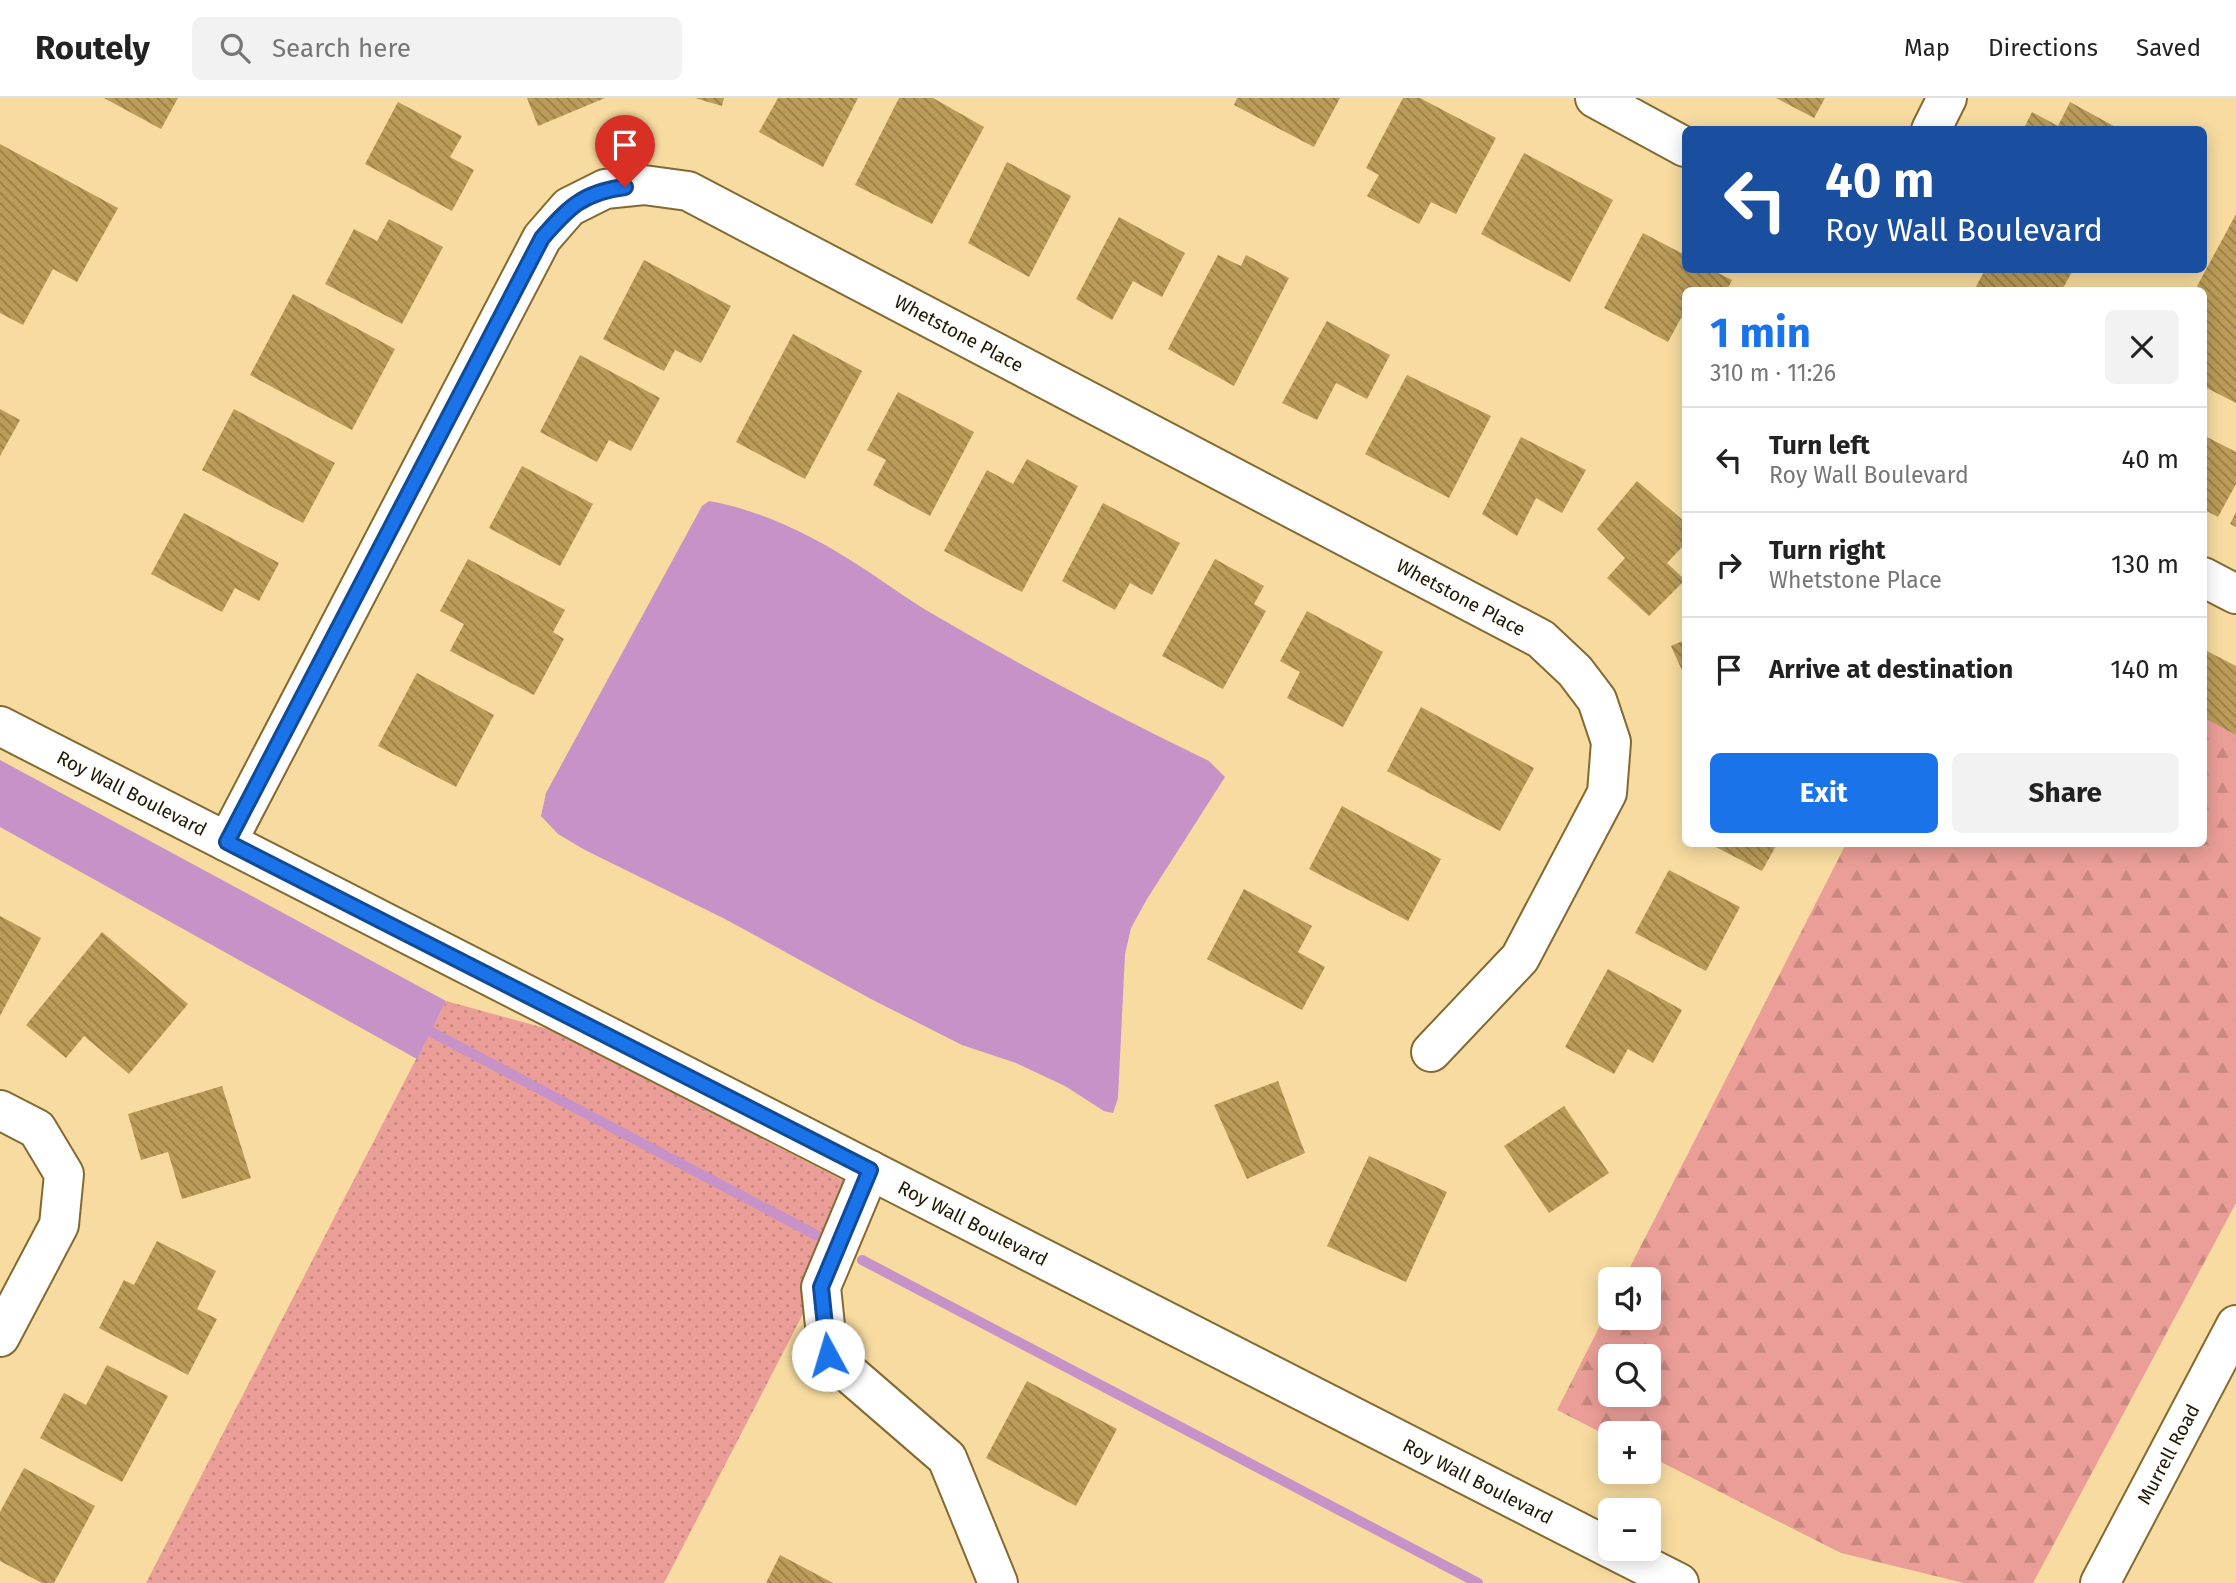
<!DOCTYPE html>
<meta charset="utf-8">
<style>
:root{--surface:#fff;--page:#f2f2f2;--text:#222;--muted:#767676;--line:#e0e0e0;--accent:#1a73e8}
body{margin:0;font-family:"Fira Sans",sans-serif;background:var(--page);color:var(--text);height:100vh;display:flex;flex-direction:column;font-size:26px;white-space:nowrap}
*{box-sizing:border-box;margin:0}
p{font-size:23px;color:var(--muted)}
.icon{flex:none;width:38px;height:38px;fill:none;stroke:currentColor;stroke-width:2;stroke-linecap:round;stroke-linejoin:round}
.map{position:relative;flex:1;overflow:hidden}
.drawer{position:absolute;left:1682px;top:189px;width:525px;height:560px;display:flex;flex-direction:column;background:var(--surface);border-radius:10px;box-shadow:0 4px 18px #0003}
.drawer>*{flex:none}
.hud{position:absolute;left:1682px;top:28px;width:525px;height:147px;border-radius:10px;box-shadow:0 4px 18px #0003;background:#1a4fa0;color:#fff;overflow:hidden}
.buttons{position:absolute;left:1598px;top:1169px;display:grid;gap:14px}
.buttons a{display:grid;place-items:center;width:63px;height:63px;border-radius:10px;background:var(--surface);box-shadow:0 4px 18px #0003;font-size:35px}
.pin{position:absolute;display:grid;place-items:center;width:60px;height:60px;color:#fff;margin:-72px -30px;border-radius:50% 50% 50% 0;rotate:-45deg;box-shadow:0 0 7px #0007}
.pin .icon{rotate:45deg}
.me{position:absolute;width:77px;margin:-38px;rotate:354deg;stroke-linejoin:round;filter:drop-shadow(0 0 5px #0008)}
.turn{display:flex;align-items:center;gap:24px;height:147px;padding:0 28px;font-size:32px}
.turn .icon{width:91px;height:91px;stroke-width:2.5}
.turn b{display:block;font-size:49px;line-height:60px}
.round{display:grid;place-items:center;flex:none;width:74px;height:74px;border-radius:10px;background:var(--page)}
.headline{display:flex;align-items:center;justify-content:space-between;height:119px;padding:0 28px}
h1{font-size:42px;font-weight:700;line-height:52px;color:var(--accent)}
.button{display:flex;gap:14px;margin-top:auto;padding:14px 28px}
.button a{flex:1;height:80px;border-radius:10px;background:var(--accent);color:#fff;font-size:28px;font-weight:700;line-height:80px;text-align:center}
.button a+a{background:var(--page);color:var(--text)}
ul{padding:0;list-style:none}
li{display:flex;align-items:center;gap:21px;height:105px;padding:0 28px;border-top:2px solid var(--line)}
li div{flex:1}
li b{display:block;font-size:26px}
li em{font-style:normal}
header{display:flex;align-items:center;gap:42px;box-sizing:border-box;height:98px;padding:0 35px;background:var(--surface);border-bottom:2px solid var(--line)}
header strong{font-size:33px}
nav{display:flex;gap:38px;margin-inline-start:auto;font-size:24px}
.search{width:490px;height:63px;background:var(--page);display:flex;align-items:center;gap:18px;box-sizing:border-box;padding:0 24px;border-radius:10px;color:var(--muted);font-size:26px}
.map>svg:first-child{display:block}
.grass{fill:url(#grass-dots)}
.forest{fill:url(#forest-firs);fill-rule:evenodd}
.water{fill:#c692c7}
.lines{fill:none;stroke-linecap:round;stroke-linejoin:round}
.stream{stroke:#c692c7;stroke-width:10}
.building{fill:url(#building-back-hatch)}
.street-casing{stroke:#836a31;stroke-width:42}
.secondary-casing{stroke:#836a31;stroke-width:42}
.street{stroke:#fff;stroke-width:38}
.secondary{stroke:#fff;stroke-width:38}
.route-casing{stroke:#114b97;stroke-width:18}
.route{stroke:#1a73e8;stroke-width:12}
.labels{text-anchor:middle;stroke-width:6;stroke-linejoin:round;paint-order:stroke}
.street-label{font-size:19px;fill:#211701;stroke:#fff}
</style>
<header>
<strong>Routely</strong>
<div class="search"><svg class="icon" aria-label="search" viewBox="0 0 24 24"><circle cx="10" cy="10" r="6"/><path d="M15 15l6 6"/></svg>Search here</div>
<nav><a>Map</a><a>Directions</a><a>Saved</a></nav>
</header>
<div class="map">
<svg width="2236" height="1485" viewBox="0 0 2236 1485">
<defs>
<pattern id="grass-dots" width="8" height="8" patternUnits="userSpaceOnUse" patternTransform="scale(1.75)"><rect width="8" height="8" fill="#ea9e97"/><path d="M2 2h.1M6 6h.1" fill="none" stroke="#c88780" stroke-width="1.8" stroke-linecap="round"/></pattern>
<pattern id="forest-firs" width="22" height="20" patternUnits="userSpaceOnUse" patternTransform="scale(1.75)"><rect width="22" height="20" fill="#ea9e97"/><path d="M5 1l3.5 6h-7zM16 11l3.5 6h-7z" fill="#c88780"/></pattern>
<pattern id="building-back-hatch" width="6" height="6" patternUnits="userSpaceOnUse" patternTransform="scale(1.75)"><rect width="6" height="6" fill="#bb9c59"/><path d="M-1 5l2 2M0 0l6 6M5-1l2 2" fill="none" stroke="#987e47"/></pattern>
</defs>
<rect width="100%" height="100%" fill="#f7dba0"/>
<polygon class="grass" points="446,903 548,931 866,1094 664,1485 146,1485"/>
<path class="forest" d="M2203 615 2236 632V1105L2033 1485H1964L1841 1455 1649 1358 1648 1335H1610V1339L1557 1312 1610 1208V1220H1648V1181H1624L1846 746H2203ZM1610 1258H1648V1297H1610Z"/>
<g class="water">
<path d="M709 403C761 412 811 437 855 465 881 481 905 500 931 515 1021 568 1114 617 1209 663L1225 679 1147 801 1131 830 1125 856 1118 1000 1113 1015 1104 1013 1065 988 1016 965 962 947 871 901 725 821 585 752 558 736 541 718 546 695 702 408Z"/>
<polygon points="0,662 446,903 417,961 0,729"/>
</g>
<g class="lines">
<g class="stream">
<polyline points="420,928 816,1137"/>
<polyline points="862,1162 1478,1485"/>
</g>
</g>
<g class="building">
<polygon points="104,0 178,0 161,31"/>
<polygon points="527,0 605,0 538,28"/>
<polygon points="695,0 724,0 722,8"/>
<polygon points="778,0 858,0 823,69 759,34"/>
<polygon points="899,0 933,0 984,29 932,126 855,87"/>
<polygon points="1237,0 1340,0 1314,49 1234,7"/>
<polygon points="1403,0 1420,0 1496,40 1456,116 1431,104 1419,126 1367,98 1379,77 1366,70"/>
<polygon points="1776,0 1825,0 1814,20"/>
<polygon points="398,4 462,38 450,59 474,72 452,113 365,66"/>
<polygon points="2070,4 2121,32 2023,32 2032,14 2058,28"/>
<polygon points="0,46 118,110 77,184 53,171 23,227 0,215"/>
<polygon points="1524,55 1613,102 1570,184 1481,136"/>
<polygon points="1007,64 1071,98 1029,179 968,145"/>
<polygon points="2236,116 2236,305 2203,288 2203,192 2195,192"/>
<polygon points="1119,119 1185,155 1162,199 1133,183 1112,222 1076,201"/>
<polygon points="389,121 443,149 402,226 325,186 354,131 377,143"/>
<polygon points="1643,135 1685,157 1685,172 1712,172 1732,182 1727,192 1685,192 1685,222 1681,220 1668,244 1604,210"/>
<polygon points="1218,157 1241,168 1246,157 1289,180 1234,288 1168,251"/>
<polygon points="644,162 731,208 701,265 675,252 664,273 603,241"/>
<polygon points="1985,172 2073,172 2062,192 1974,192"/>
<polygon points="293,196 395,251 352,332 250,277"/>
<polygon points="1327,223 1390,257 1367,301 1336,285 1317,322 1282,305"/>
<polygon points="793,236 862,273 805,381 736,344"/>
<polygon points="580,257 660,300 631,353 609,342 597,364 540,334"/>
<polygon points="1407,277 1491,318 1449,400 1365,356"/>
<polygon points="898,294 974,334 930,418 873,387 886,362 867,352"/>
<polygon points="0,311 20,322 0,358"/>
<polygon points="234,311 335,365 303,425 202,372"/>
<polygon points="2203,337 2236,354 2236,386 2218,419 2203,411"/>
<polygon points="1521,339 1586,372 1562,415 1536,400 1517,438 1482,416"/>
<polygon points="1027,361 1078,388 1022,494 944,453 987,372 1013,386"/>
<polygon points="522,368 593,406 560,468 489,430"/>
<polygon points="1637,383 1685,424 1685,446 1667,465 1685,482 1649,518 1607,480 1625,460 1597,431"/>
<polygon points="1103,405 1180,445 1152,497 1130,485 1115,512 1062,483"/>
<polygon points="2236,414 2236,429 2230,426"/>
<polygon points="184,415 279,465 259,503 235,490 222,514 151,476"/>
<polygon points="468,461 565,512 553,534 564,541 534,597 450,553 464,526 440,513"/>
<polygon points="1215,461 1264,488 1254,506 1266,513 1223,591 1162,558"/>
<polygon points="1307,513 1383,554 1343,629 1287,600 1300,574 1280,563"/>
<polygon points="1685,542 1685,579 1671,548"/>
<polygon points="2203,551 2236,568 2236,637 2203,619"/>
<polygon points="417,575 494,617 456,689 378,648"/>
<polygon points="1421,609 1534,670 1500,733 1387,673"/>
<polygon points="1342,708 1441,761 1408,823 1309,771"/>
<polygon points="1710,746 1777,746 1762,773"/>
<polygon points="1669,772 1740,809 1706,873 1635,835"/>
<polygon points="1244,791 1312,828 1298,854 1325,869 1302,912 1207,861"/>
<polygon points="0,818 41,840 0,918"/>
<polygon points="102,834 188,906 129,976 84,938 66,960 26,927"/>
<polygon points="1608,871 1682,912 1653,965 1628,951 1614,976 1565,949"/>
<polygon points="1278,983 1305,1055 1247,1081 1214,1007"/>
<polygon points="222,988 251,1080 182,1101 168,1054 141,1062 128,1016"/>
<polygon points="1564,1008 1609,1075 1549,1115 1504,1048"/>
<polygon points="1369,1058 1447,1094 1406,1184 1327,1148"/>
<polygon points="157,1143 216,1173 197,1211 217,1221 188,1277 99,1230 124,1182 134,1187"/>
<polygon points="107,1267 168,1298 122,1384 40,1340 64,1295 86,1307"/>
<polygon points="1027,1283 1117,1331 1076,1408 986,1360"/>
<polygon points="24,1370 95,1408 54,1485 42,1485 0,1463 0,1414"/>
<polygon points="780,1457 833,1485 766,1485"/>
</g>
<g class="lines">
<defs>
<g id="street">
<polyline points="1595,0 1685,49"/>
<polyline points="1931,32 1947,0"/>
<polyline points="2203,479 2236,496"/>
<polyline points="227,744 542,140 569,109 605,91 644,87 688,93 1541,541 1575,573 1597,602 1611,644 1607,695 1520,860 1431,954"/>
<polyline points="0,1012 37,1031 64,1076 59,1127 0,1239"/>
<polyline points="870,1072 821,1189 828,1257 947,1360 998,1485"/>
</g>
<g id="secondary">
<polyline points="0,628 1610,1450"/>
<polyline points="1612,1451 1679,1485"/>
<polyline points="2100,1485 2236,1227"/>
</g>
</defs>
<use href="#street" class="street-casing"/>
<use href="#secondary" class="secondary-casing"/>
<use href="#street" class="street"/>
<use href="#secondary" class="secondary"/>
</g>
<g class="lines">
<defs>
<path id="route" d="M625 89C583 94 568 110 542 140L227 744 870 1072 821 1189 828 1257"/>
</defs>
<use href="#route" class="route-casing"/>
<use href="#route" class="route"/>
</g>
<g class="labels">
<g class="street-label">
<text transform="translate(959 235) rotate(28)" y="7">Whetstone Place</text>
<text transform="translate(1461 499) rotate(28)" y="7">Whetstone Place</text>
<text transform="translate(132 695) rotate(27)" y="7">Roy Wall Boulevard</text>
<text transform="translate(973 1125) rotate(27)" y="7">Roy Wall Boulevard</text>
<text transform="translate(2168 1356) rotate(-62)" y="7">Murrell Road</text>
<text transform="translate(1478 1383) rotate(27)" y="7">Roy Wall Boulevard</text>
</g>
</g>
</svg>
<div class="buttons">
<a><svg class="icon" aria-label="sound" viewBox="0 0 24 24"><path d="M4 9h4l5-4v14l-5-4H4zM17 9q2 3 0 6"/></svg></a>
<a><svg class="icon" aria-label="search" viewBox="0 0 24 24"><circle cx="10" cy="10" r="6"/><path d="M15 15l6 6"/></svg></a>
<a>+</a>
<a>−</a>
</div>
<div class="pin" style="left:625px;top:89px;background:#d93025"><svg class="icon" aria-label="arrive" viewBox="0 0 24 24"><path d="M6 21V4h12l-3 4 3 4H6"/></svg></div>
<svg class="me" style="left:828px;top:1257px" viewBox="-20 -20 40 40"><circle r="19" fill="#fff"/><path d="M0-13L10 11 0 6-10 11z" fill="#1a73e8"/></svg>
<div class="hud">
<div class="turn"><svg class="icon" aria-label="left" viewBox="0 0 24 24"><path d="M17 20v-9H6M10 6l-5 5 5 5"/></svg><div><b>40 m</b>Roy Wall Boulevard</div></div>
</div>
<section class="drawer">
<div class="headline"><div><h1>1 min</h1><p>310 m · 11:26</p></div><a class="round"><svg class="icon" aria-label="close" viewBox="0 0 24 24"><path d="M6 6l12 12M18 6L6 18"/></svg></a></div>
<ul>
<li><svg class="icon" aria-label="left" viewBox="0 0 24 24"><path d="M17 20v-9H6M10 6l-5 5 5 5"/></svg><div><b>Turn left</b><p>Roy Wall Boulevard</p></div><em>40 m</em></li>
<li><svg class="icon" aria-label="right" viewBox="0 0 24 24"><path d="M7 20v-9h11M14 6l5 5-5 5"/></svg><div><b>Turn right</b><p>Whetstone Place</p></div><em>130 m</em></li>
<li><svg class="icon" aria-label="arrive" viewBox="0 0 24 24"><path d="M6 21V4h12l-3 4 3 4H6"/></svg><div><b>Arrive at destination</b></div><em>140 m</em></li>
</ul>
<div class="button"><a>Exit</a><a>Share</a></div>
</section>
</div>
